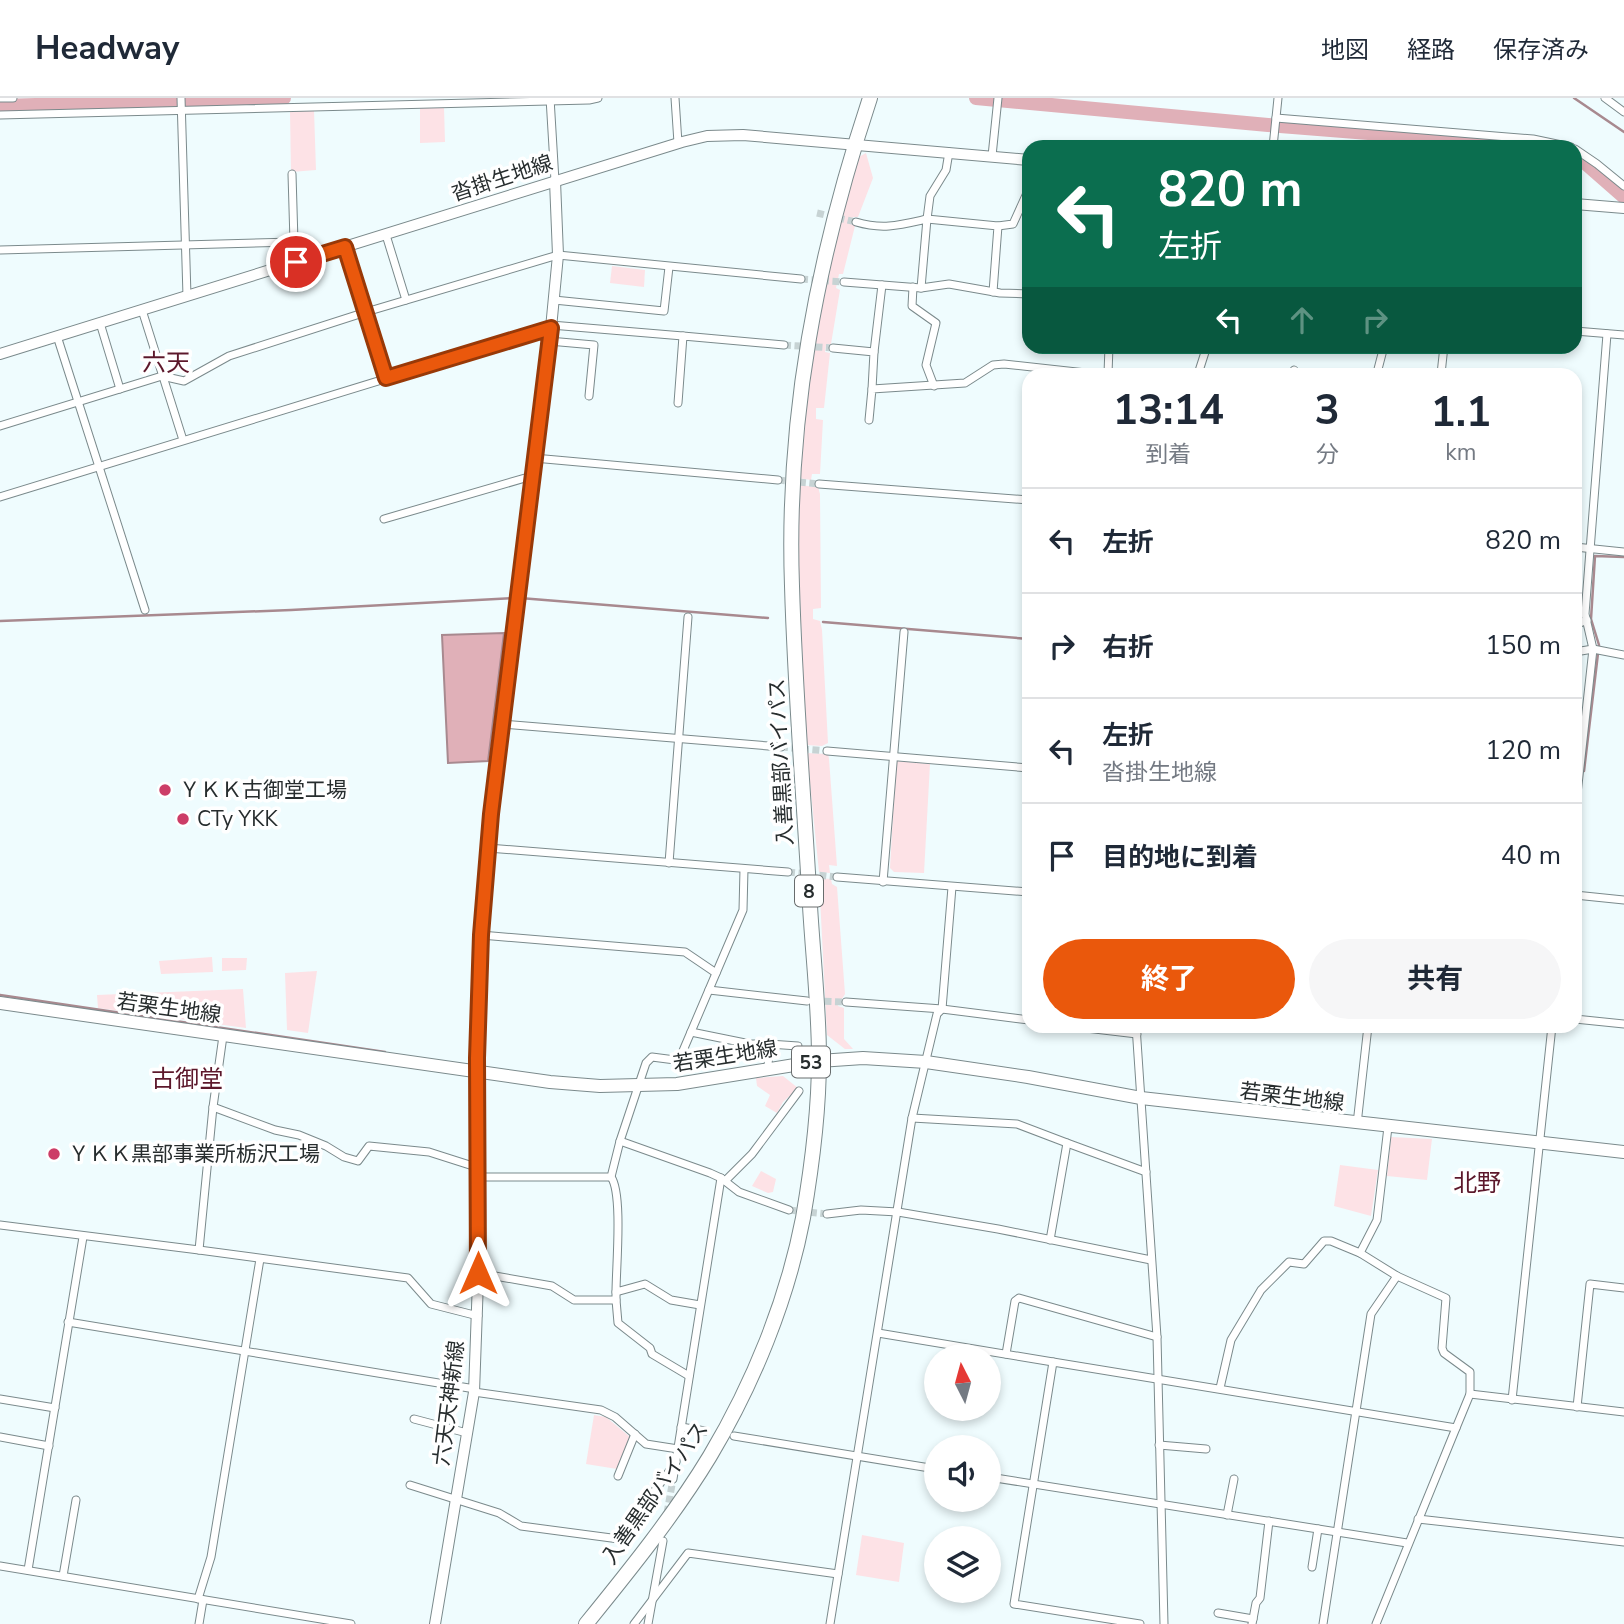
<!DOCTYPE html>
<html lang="ja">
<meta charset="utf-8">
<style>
:root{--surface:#fff;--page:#f6f6f7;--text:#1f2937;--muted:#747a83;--line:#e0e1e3;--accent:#ea580c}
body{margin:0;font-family:"Nunito Sans","Noto Sans JP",sans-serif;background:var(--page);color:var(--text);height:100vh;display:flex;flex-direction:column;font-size:26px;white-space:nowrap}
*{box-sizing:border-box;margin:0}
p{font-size:23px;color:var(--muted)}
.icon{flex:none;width:38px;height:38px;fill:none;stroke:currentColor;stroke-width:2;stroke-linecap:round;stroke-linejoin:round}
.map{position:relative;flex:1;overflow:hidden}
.side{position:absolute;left:1022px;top:270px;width:560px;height:665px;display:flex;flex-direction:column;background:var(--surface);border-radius:21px;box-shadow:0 4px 10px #0003}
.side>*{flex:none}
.guide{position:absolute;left:1022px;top:42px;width:560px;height:214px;border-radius:21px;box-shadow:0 4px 10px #0003;background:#0b6e4f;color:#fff;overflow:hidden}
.needle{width:46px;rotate:354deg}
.buttons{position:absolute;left:924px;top:1246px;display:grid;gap:14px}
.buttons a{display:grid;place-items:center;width:77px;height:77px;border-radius:50%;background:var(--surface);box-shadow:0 4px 10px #0003;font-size:35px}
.pin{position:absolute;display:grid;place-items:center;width:60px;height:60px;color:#fff;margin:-30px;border:4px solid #fff;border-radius:50%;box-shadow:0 2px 7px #0007}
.me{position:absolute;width:77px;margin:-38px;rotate:0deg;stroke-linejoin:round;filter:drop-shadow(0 0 5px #0008)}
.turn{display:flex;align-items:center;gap:24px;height:147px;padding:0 21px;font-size:32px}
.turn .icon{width:91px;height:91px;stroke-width:2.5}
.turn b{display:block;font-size:49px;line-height:60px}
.lanes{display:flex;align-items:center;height:66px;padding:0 21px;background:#0003;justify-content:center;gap:35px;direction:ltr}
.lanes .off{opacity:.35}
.eta{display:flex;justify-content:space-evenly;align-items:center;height:119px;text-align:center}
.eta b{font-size:42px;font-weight:700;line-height:49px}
.primary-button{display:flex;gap:14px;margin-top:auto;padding:14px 21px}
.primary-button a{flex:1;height:80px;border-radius:42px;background:var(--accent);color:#fff;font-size:28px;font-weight:700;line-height:80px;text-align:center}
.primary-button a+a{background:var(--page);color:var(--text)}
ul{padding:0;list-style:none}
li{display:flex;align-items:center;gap:21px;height:105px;padding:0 21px;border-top:2px solid var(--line)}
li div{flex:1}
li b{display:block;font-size:26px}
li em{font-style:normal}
header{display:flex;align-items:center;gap:42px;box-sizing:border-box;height:98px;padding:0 35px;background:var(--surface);border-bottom:2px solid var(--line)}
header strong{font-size:33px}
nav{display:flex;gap:38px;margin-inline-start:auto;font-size:24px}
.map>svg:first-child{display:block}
.green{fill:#fde2e6}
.water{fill:#e0b0b8;stroke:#a8898f;stroke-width:2}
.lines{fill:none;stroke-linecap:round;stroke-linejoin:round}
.stream{stroke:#a8898f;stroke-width:2.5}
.river{stroke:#e0b0b8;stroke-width:14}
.street-tunnel{stroke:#c7d3d4;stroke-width:7;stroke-dasharray:7 3.5;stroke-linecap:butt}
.street-casing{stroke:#7b8a8c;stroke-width:9}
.secondary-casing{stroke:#7b8a8c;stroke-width:12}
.primary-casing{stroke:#7b8a8c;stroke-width:14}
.highway-casing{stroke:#7b8a8c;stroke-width:16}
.street{stroke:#fff;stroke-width:7}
.secondary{stroke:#fff;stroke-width:10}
.primary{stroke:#fff;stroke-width:12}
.highway{stroke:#fff;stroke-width:14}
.route-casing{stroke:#983908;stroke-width:18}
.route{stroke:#ea580c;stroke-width:12}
.poi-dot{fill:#cc3d67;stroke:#fff;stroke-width:2.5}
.labels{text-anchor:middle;stroke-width:7;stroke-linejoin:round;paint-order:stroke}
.shield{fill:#fff;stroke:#686c6d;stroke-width:2}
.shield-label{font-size:19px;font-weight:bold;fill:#272d2e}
.street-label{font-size:21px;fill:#272d2e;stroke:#fff}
.poi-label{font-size:21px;fill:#272d2e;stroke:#fff;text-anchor:start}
.quarter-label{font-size:24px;fill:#5c182b;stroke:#fff}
</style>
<header>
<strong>Headway</strong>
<nav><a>地図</a><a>経路</a><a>保存済み</a></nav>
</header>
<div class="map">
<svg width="1624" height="1526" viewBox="0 0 1624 1526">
<rect width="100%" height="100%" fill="#effcfe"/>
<g class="green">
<polygon points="444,9 445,44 420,45 420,10"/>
<polygon points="314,12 316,72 291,74 290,13"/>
<polygon points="866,55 873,80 858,119 853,119 851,125 855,128 843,176 839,176 836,190 840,192 831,246 826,247 825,254 830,255 824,310 816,310 816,321 823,322 820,376 812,376 811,382 798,380 802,324 827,170 857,60"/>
<polygon points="612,168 645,172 644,189 610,185"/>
<polygon points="798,387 818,389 820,396 821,510 813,511 813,521 820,523 822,532 828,645 822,648 806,647 798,449"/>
<polygon points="807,655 828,656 829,661 837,768 829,767 830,775 819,774"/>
<polygon points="896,663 930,666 924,775 894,774 890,770"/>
<polygon points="819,780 831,781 832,786 837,789 845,896 842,901 837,901 838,908 844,910 844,941 853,951 845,951 827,937"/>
<polygon points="212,859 213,874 161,876 159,863"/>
<polygon points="222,860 247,860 246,872 222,873"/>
<polygon points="317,873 308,935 287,932 285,875"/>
<polygon points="243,891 246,930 98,910 97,897"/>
<polygon points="783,978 798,990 783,1004 777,1015 765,1008 770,997 757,988 756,980"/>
<polygon points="1391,1039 1432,1041 1427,1082 1387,1078"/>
<polygon points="1340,1067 1378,1072 1371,1118 1334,1108"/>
<polygon points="761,1073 776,1081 773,1094 768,1095 752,1088"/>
<polygon points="594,1317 606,1319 630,1339 617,1371 586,1366"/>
<polygon points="862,1437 904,1445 899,1484 856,1477"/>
</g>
<polygon class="water" points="504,535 488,663 448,665 442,537"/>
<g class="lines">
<g class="stream">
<polyline points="1574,0 1624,34"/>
<polyline points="520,500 768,520"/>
<polyline points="0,523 291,512 513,500"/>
<polyline points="823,524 1029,541"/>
<polyline points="1584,673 1599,547 1591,521 1595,458 1624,459"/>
<polyline points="0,897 385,954"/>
</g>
<g class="river">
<polyline points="976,0 1268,27 1545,49"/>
<polyline points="0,8 284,0"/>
<polyline points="1575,59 1584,64 1624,99"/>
</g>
<g class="street-tunnel">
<polyline points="817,115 856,124"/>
<polyline points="801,181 844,184"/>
<polyline points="784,247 833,250"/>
<polyline points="778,382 819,386"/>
<polyline points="781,649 827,653"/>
<polyline points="788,774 837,779"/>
<polyline points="814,903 846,904"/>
<polyline points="789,1112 827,1116"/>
<polyline points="667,1415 673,1381"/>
</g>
<defs>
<g id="street">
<polyline points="0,0 13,0"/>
<polyline points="181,0 187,198"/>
<polyline points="550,0 555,83"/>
<polyline points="675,0 678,45"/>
<polyline points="1605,0 1624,14"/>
<polyline points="0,17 589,2 598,0"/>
<polyline points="1276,20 1533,41 1571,49"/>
<polyline points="1273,49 1278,0"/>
<polyline points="1575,51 1597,66 1624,88"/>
<polyline points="949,54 946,72 930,98 927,121 998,128 993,194"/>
<polyline points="992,58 998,0"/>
<polyline points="292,76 294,144"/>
<path d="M856 124C883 132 900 127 927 121L921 190"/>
<polyline points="998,128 1013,126 1027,95 1029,70"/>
<polyline points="386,137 406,202"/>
<polyline points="345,149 386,280"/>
<polyline points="0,152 294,144 296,164"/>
<polyline points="844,184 921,190 949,186 1000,195 1029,196"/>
<polyline points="913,189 912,208 936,225 926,267 934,288"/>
<polyline points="554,202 664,213 669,169"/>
<polyline points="142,212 183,342"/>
<polyline points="100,225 120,291"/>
<polyline points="551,227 683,238"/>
<polyline points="1575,233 1624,237"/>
<polyline points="57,238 145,512"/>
<polyline points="549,243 594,247 589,298"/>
<polyline points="833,250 874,254 872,291"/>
<polyline points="874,254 882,187"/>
<polyline points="1377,275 1384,248"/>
<polyline points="1108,276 1109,248"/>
<polyline points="1198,276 1207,248"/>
<polyline points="1293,276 1294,272"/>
<polyline points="1441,276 1444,248"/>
<polyline points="678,305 683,238 784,247"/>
<polyline points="869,322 872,291 965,285 993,267 1004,266 1095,276"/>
<polyline points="0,328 162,278 184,283 229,258 366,214 558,157 801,181"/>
<polyline points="534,360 778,382"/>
<polyline points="819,386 1029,402"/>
<polyline points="0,399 551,230"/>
<polyline points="384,421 532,378"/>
<polyline points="1575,449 1624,454"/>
<polyline points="1575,527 1587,522"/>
<polyline points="1575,554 1593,551 1624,557"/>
<polyline points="503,626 781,649"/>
<polyline points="827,653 1029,670"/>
<polyline points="1575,714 1593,551 1585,516 1607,236"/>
<polyline points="488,750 788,774"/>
<polyline points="669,765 688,519"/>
<polyline points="744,771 743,812 682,955 675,962 652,959 646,965 620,1043 710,1075 721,1080 739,1094 789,1112"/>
<polyline points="837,779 1029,794"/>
<polyline points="883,784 904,534"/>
<polyline points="1575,797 1624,802"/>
<polyline points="481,837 685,854 716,875"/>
<polyline points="709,892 807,903"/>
<polyline points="846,904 942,911 1029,922"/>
<polyline points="1575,921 1624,926"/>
<polyline points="1069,928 1137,936"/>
<polyline points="1136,928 1157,1239 1164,1526"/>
<polyline points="691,934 750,946 769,946 768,970"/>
<polyline points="769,946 798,948"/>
<polyline points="213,1009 275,1032 299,1037 326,1048 344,1059 358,1063 369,1048 429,1054 476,1069"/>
<polyline points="912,1020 1017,1026 1067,1045 1050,1142"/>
<polyline points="1357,1026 1368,928"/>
<polyline points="1067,1045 1146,1074"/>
<polyline points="477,1079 611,1079 620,1043"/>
<path d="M611 1079C623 1095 616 1170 616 1194L645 1186 671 1202 700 1207"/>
<polyline points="725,1083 752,1056 799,993"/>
<polyline points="827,1116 861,1112 898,1114 998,1131 1151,1162"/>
<polyline points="0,1127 199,1152 213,1009 223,938"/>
<polyline points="199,1152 408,1180 431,1206 478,1218"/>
<polyline points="478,1175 552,1188 574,1202 616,1202 616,1194"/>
<polyline points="616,1202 618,1225 650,1250 652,1256 689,1278"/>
<polyline points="68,1224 475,1291"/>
<polyline points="878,1235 1053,1264"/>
<polyline points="1006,1256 1015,1203 1019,1200 1157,1239"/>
<polyline points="1220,1290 1231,1242 1261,1192 1289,1164 1304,1166 1324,1143 1331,1143 1360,1155"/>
<polyline points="474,1294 601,1312 615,1319 646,1346 678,1351"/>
<polyline points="1470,1296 1624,1314"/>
<polyline points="0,1301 55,1310"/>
<polyline points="1512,1302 1552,928"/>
<polyline points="1577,1309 1590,1186 1624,1190"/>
<polyline points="414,1321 467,1335"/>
<polyline points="681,1329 705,1333"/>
<polyline points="734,1338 936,1371"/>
<polyline points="0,1339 49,1348"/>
<polyline points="1159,1347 1206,1351"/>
<polyline points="618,1378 635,1336"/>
<polyline points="989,1379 1407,1445"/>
<polyline points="673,1381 721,1080"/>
<polyline points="410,1387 499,1415 521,1428 619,1441 676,1364"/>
<polyline points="1227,1417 1234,1381"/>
<polyline points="1418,1421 1624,1444"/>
<polyline points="0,1468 351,1526"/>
<polyline points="1312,1469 1318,1431"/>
<polyline points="28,1472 83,1139"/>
<polyline points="63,1478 76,1402"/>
<polyline points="198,1501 211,1459 260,1161"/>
<polyline points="1218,1515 1253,1521 1252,1526"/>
<polyline points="1253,1521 1256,1505 1260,1500 1269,1423"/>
<polyline points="199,1526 203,1502"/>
<polyline points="634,1526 688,1455 838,1476"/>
<polyline points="648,1526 663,1443"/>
<polyline points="830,1526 912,1020 937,916 942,911 952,789"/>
<polyline points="1140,1526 1014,1506 1053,1264 1456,1330 1470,1296 1470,1274 1444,1255 1442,1250 1446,1200 1397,1178 1360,1155 1377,1122 1388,1029"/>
<polyline points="1323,1526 1371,1216 1397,1178"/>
<polyline points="1376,1526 1456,1330"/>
</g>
<g id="secondary">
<polyline points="1575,106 1624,110"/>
<polyline points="0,256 682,44 707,38 743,37 1029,62"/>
<polyline points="435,1526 474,1294 478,1182 477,960 481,837 491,716 551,230 558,157 555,83"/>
</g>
<polyline id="primary" points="0,905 550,984 600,988 677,986 819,963 863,960 926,964 1028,979 1141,1000 1624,1054"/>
<path id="highway" d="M586 1526C629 1473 675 1416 710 1358 753 1286 787 1203 803 1120 812 1068 819 1013 819 960 819 910 813 859 810 808 804 702 795 595 792 488 786 319 817 160 870 0"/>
</defs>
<use href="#street" class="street-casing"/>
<use href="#secondary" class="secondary-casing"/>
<use href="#primary" class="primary-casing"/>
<use href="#highway" class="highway-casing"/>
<use href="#street" class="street"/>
<use href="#secondary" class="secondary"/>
<use href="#primary" class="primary"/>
<use href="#highway" class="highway"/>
</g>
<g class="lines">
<defs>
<polyline id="route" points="296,164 345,149 386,280 551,230 491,716 481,837 477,960 478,1175"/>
</defs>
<use href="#route" class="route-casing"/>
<use href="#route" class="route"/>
</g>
<g class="poi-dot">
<circle cx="165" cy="692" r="7"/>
<circle cx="183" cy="721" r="7"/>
<circle cx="54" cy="1056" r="7"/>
</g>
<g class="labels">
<g class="shield">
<rect x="795" y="777.5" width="28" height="31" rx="5"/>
<rect x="792" y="948.5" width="38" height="31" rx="5"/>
</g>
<g class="shield-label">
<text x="809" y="800">8</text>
<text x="811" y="971">53</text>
</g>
<g class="street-label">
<text transform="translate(502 80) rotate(-18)" y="7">沓掛生地線</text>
<text transform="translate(781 664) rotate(-93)" y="7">入善黒部バイパス</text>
<text transform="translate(169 910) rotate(8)" y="7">若栗生地線</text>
<text transform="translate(725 958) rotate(-9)" y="7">若栗生地線</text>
<text transform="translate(1292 999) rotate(7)" y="7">若栗生地線</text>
<text transform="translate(449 1305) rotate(-83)" y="7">六天天神新線</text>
<text transform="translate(655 1395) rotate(-55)" y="7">入善黒部バイパス</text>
</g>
<g class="poi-label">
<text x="179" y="699">ＹＫＫ古御堂工場</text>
<text x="197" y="728">CTy YKK</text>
<text x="68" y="1063">ＹＫＫ黒部事業所栃沢工場</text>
</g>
<g class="quarter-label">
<text x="166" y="273">六天</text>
<text x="187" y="989">古御堂</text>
<text x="1477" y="1093">北野</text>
</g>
</g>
</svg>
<div class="buttons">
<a><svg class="needle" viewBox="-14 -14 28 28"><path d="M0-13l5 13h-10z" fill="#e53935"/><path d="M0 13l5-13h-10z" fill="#747a83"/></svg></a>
<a><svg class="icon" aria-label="sound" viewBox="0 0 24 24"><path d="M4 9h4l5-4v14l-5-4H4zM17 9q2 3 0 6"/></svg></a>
<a><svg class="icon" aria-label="layers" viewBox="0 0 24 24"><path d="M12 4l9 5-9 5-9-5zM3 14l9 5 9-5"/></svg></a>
</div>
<div class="pin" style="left:296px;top:164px;background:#d93025"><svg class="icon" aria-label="arrive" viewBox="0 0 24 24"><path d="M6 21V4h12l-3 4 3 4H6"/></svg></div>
<svg class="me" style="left:478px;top:1175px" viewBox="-20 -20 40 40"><path d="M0-17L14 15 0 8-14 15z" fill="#ea580c" stroke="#fff" stroke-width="4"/></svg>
<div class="guide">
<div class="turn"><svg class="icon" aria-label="left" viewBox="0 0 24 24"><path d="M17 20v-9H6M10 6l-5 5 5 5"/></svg><div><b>820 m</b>左折</div></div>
<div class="lanes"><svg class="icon" aria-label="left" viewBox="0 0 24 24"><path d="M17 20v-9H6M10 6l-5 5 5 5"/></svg><svg class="icon off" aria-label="ahead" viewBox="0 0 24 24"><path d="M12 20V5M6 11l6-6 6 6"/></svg><svg class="icon off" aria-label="right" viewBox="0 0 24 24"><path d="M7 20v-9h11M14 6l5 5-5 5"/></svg></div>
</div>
<section class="side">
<div class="eta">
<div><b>13:14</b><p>到着</p></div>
<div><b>3</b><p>分</p></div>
<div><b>1.1</b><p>km</p></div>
</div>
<ul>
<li><svg class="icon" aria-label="left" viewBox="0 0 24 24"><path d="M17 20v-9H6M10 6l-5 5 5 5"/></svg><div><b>左折</b></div><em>820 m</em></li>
<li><svg class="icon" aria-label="right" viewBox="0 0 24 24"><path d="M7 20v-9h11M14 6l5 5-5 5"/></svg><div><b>右折</b></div><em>150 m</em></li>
<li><svg class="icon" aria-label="left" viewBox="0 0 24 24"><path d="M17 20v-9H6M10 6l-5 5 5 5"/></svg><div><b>左折</b><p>沓掛生地線</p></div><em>120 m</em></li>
<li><svg class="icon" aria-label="arrive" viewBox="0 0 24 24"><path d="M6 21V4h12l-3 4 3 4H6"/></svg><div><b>目的地に到着</b></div><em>40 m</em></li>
</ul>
<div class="primary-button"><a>終了</a><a>共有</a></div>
</section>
</div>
